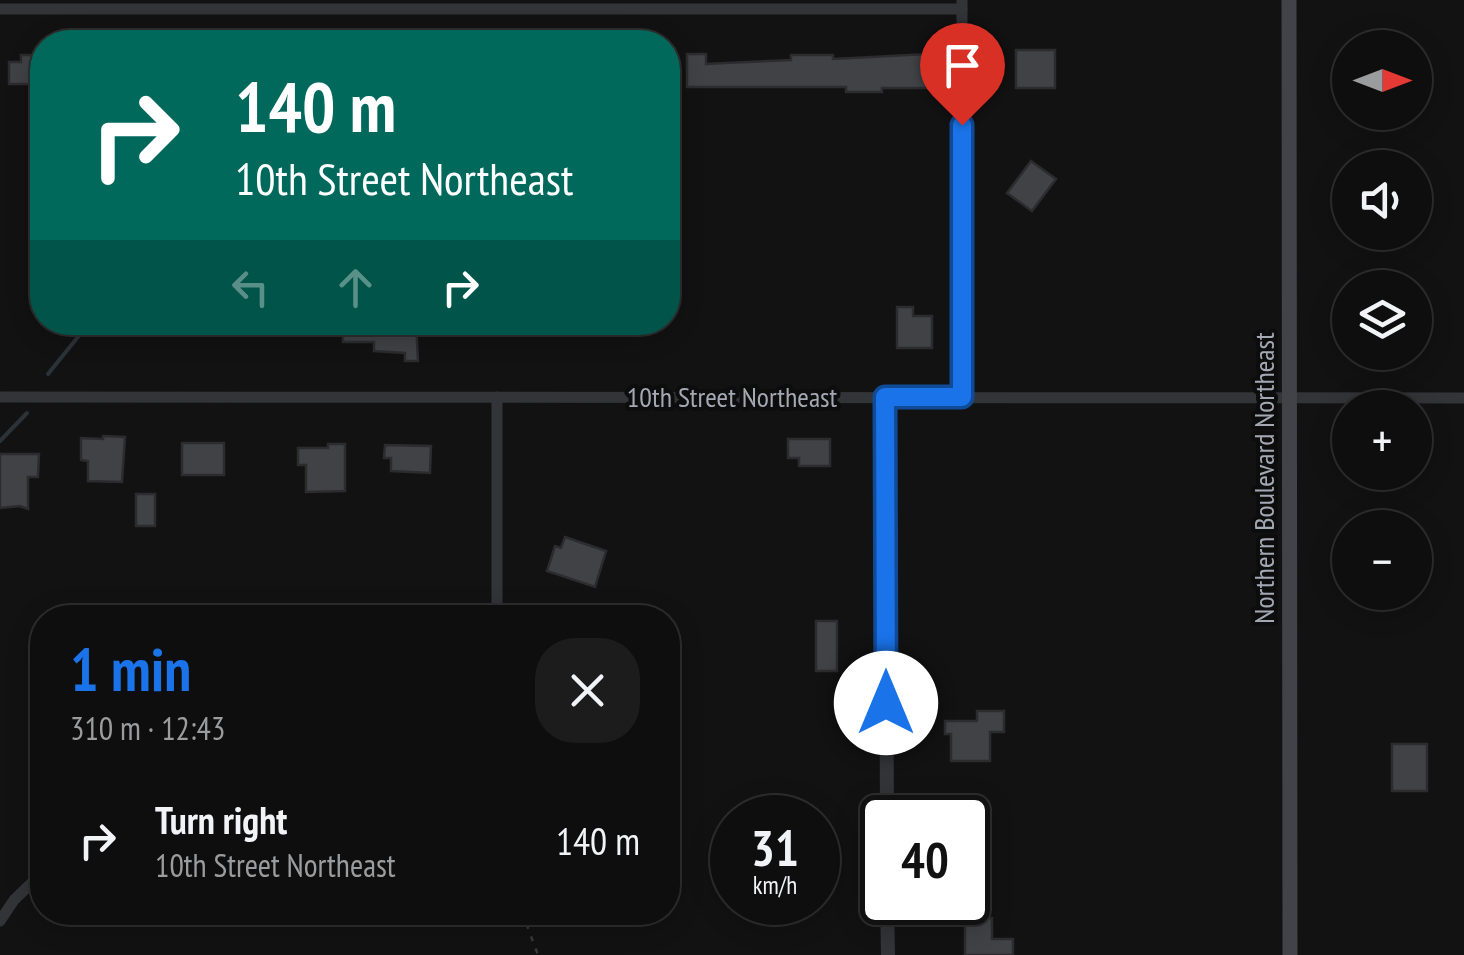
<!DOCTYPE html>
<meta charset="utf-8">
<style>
:root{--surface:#0e0e0e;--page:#1c1c1c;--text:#f1f3f6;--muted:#9b9c9e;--line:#2e2e2e;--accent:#1a73e8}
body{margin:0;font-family:"PT Sans Narrow",sans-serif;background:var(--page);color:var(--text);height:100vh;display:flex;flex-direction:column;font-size:38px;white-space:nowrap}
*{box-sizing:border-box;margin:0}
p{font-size:32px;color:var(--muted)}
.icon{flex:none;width:55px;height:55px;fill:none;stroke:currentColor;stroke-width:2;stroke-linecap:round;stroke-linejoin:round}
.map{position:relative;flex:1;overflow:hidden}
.side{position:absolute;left:30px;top:605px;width:650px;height:320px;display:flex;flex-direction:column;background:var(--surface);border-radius:40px;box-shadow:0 5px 25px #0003,0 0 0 2px var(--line)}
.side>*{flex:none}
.banner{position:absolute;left:30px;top:30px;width:650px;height:305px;border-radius:40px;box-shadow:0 5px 25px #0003,0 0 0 2px var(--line);background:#00695c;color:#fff;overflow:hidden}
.needle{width:65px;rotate:90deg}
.tools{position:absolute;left:1332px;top:30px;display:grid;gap:20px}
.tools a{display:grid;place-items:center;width:100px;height:100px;border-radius:50%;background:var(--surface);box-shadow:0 5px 25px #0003,0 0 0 2px var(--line);font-size:50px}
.speed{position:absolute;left:710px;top:795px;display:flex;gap:20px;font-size:50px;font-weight:700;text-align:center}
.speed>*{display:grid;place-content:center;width:130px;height:130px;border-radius:50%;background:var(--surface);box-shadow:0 5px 25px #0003,0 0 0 2px var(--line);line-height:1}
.speed small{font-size:25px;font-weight:400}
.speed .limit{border:5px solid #111;border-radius:15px;background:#fff;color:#111}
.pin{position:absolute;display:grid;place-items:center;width:85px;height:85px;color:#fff;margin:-102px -42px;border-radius:50% 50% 50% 0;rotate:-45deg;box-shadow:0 0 10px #0007}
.pin .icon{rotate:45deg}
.me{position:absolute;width:110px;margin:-55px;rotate:0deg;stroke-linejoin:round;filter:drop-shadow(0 0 8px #0008)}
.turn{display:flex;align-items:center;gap:35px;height:210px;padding:0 40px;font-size:45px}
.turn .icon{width:130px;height:130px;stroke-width:2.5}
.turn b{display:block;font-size:70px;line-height:85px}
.lanes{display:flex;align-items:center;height:95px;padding:0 40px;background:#0003;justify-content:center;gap:50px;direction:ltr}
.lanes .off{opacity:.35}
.round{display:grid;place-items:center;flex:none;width:105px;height:105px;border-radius:40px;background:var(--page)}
.overview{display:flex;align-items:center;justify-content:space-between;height:170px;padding:0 40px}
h1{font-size:60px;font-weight:700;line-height:75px;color:var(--accent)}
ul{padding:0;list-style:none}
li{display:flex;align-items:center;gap:30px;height:130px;padding:0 40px}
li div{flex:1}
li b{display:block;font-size:38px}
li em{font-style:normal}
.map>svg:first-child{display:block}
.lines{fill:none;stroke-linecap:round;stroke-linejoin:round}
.stream{stroke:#2b3238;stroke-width:4}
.building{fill:#414246;stroke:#2c2c2f;stroke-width:2.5}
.path{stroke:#393a3f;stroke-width:2.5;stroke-dasharray:5 8;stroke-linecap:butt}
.minor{stroke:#333438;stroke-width:11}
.tertiary{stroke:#333438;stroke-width:14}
.secondary{stroke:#414348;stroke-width:15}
.route-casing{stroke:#114b97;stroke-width:25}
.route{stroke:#1a73e8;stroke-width:18}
.labels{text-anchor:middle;stroke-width:8;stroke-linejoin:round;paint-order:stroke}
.street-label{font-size:28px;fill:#a4a8b3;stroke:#0d0d0e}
</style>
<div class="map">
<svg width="1464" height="955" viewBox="0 0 1464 955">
<rect width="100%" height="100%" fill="#121213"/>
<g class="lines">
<g class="stream">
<polyline points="48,374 90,322"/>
<polyline points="0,441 27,413"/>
</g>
</g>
<g class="building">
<rect x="1016" y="50" width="39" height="38"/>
<polygon points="687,54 706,54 706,64 791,60 791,55 833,55 833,59 927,54 927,61 937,61 936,88 882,88 882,92 846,92 846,87 687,87"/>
<polygon points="21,55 42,55 42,84 9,84 9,62 21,62"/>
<polygon points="1031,161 1056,179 1032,211 1007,193"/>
<polygon points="897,307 913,307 913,316 932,316 932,348 897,348"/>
<polygon points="322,322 416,322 418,361 405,361 405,353 374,351 374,342 343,342 343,334 322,334"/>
<polygon points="103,436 125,437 122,482 88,481 88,461 81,460 81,438 103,439"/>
<polygon points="788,439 830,439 830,466 799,466 799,458 788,458"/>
<rect x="182" y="443" width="42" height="32"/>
<polygon points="328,444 345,444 345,491 306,492 306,465 298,465 298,448 328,448"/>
<polygon points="385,445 431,446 430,473 391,471 391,458 384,458"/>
<polygon points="0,454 39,454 38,477 28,477 28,509 20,506 0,508"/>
<rect x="136" y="494" width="19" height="32"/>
<polygon points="565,537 606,551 595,587 547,571 555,546 561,548"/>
<rect x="816" y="621" width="21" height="50"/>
<polygon points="977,711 1004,711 1004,732 990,732 990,761 951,761 951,734 945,734 945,721 977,721"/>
<rect x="1392" y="744" width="35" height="47"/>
<polygon points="965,918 992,918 992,939 1013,939 1013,955 965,955"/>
</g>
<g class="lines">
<polyline class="path" points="522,912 538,955"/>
<g class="minor">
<polyline points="962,0 962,397"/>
<polyline points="0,9 962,9"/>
<polyline points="0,397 1464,398"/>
<polyline points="497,618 497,397"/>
<polyline points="0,921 14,900 42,873"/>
</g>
<g class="tertiary">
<polyline points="885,397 887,818"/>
<polyline points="887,902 888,955"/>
</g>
<polyline class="secondary" points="1289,0 1290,955"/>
</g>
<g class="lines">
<defs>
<polyline id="route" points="886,703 885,397 962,397 962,125"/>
</defs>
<use href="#route" class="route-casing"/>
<use href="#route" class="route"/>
</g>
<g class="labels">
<g class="street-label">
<text x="732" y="407">10th Street Northeast</text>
<text transform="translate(1264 478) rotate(-90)" y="10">Northern Boulevard Northeast</text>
</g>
</g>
</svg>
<div class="tools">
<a><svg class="needle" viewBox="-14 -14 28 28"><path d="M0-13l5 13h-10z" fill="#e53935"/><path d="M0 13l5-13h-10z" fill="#9b9c9e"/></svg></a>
<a><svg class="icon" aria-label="sound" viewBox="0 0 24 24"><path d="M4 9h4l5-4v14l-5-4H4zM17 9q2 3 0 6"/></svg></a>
<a><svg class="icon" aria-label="layers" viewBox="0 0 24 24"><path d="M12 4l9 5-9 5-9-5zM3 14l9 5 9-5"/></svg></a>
<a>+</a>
<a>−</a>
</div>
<div class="speed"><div>31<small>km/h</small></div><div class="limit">40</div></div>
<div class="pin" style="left:962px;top:125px;background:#d93025"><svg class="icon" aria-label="arrive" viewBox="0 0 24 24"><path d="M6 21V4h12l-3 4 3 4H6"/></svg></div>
<svg class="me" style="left:886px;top:703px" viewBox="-20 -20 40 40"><circle r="19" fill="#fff"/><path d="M0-13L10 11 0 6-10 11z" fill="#1a73e8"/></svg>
<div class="banner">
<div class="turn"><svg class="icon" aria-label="right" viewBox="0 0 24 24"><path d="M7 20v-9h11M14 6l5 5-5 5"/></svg><div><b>140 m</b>10th Street Northeast</div></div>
<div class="lanes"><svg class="icon off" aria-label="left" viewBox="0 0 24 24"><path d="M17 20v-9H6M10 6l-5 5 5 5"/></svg><svg class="icon off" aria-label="ahead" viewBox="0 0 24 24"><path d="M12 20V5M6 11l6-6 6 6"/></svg><svg class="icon" aria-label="right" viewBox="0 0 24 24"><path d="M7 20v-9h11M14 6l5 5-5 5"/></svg></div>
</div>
<section class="side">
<div class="overview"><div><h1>1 min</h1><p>310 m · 12:43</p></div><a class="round"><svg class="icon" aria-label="close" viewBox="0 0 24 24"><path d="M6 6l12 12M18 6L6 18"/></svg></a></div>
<ul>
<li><svg class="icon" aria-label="right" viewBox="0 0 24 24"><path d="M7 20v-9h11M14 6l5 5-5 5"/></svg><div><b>Turn right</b><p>10th Street Northeast</p></div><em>140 m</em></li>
</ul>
</section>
</div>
